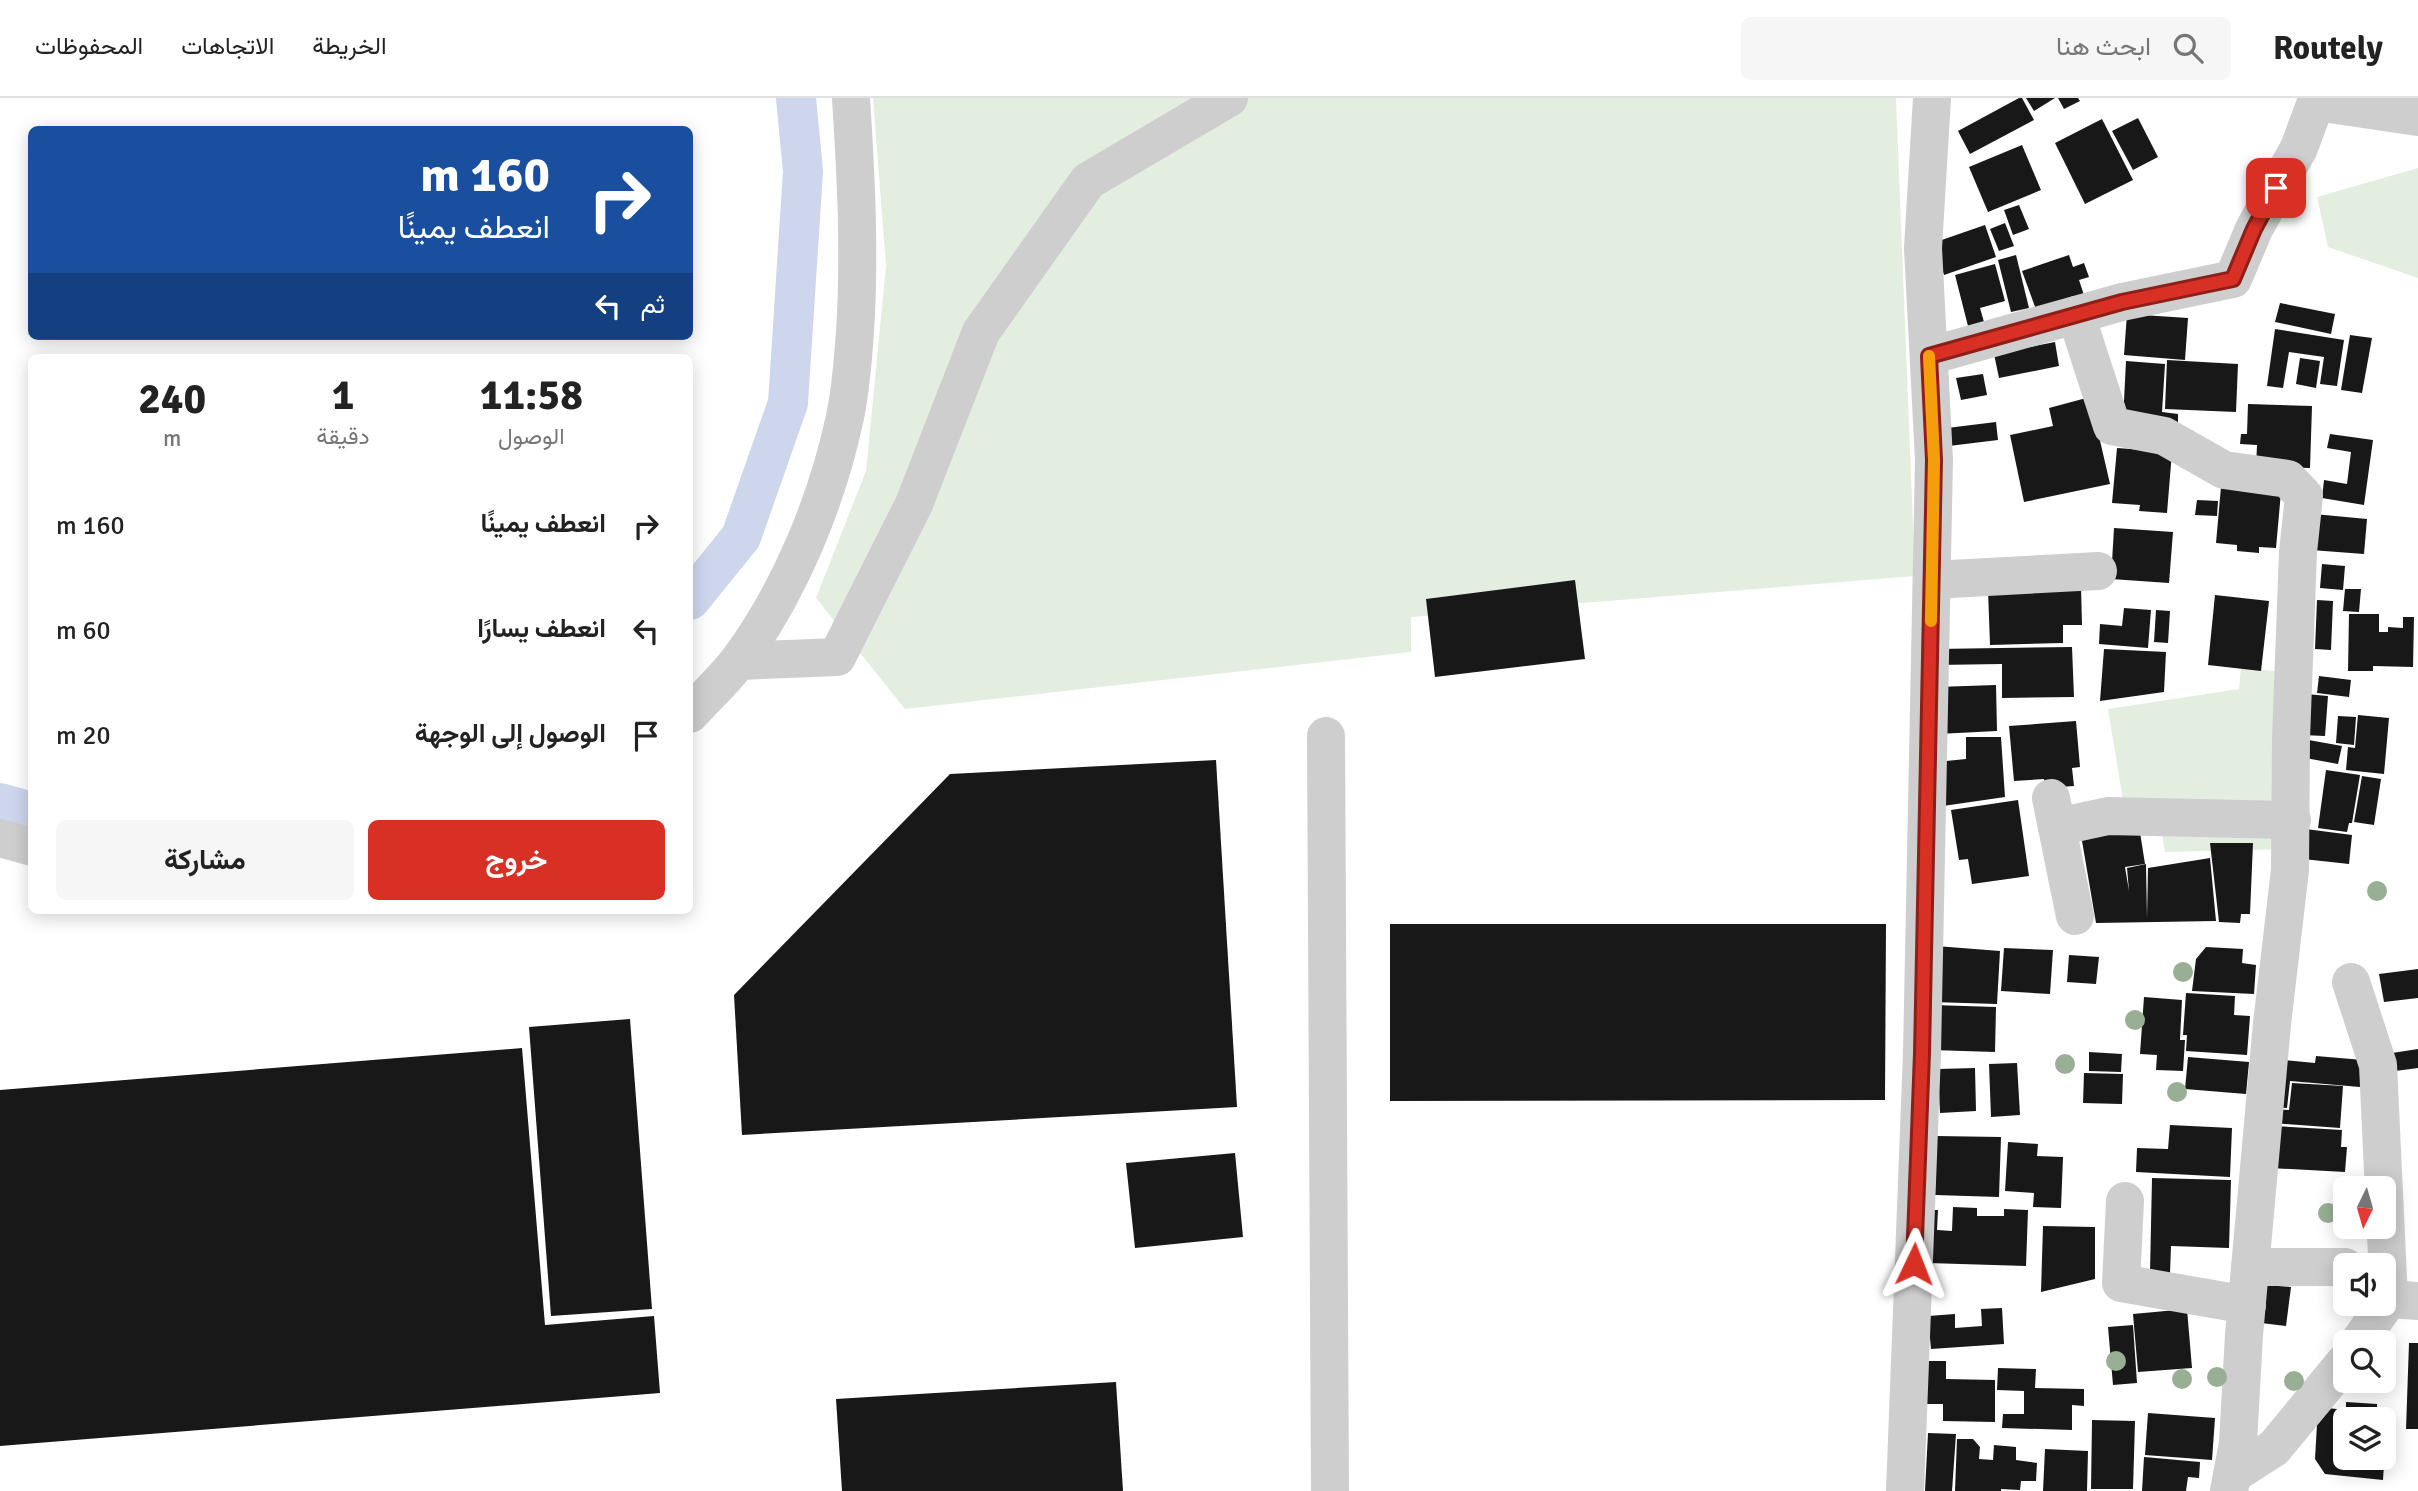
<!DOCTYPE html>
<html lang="ar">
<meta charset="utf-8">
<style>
:root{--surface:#fff;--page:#f6f6f6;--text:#222;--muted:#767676;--line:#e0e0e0;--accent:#d93025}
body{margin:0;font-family:Signika,Vazirmatn,sans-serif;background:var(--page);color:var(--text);direction:rtl;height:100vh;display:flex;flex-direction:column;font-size:26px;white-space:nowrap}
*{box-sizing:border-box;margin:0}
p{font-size:23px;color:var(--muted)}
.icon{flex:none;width:38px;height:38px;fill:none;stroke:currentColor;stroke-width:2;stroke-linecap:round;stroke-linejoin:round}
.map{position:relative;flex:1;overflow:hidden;direction:ltr}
.details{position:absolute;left:28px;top:256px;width:665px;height:560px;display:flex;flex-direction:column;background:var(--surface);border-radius:10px;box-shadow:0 4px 18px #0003;direction:rtl}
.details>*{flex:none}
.banner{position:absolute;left:28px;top:28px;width:665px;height:214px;border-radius:10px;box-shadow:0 4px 18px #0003;direction:rtl;background:#1a4fa0;color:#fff;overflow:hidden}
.needle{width:46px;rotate:185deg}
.buttons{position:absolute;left:2333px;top:1078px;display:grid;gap:14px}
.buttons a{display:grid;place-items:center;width:63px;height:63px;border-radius:10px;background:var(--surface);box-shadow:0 4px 18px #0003;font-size:35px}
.pin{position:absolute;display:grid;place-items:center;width:60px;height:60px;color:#fff;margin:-30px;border-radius:14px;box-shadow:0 4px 10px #0006}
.me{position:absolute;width:77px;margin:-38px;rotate:2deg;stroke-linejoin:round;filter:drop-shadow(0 0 5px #0008)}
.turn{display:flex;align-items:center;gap:24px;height:147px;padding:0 28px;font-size:32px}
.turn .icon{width:91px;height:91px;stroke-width:2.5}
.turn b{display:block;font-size:49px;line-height:60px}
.then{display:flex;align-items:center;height:66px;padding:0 28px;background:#0003;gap:14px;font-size:26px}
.eta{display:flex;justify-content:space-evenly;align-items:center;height:119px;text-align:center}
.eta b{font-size:42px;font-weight:700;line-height:49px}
.primary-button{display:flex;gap:14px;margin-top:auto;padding:14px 28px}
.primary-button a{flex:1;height:80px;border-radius:10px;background:var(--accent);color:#fff;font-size:28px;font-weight:700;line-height:80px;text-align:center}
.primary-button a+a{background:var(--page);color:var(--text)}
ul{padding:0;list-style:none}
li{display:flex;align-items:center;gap:21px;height:105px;padding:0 28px}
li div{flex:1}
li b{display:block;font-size:26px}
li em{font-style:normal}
header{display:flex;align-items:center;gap:42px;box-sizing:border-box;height:98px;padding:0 35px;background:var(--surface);border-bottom:2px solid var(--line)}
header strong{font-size:33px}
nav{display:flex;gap:38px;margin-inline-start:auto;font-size:24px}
.search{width:490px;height:63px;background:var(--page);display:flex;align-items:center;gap:18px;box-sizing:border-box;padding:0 24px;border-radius:10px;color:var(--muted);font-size:26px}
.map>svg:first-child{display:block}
.green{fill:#e3eee0}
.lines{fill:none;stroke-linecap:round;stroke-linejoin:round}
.canal{stroke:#cdd6ed;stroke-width:40}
.building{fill:#181818}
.minor{stroke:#cecece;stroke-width:38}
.tree{fill:#99af95}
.route-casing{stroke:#8d1f18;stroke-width:18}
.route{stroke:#d93025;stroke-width:12}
.slow{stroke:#f59e0b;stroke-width:12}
</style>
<header>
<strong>Routely</strong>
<div class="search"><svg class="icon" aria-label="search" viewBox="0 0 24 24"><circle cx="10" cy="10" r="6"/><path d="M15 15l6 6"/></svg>ابحث هنا</div>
<nav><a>الخريطة</a><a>الاتجاهات</a><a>المحفوظات</a></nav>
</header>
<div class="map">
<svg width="2418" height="1393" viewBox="0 0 2418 1393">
<rect width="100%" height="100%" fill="#fff"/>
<g class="green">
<polygon points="873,0 1896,0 1915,478 1411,519 1411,554 905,611 816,500 866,373 886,168"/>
<polygon points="2418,70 2418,180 2328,149 2317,99"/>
<polygon points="2241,570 2295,575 2288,751 2165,754 2158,712 2125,714 2108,611 2239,591"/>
</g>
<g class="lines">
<g class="canal">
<polyline points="690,502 741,439 788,305 803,73 796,0"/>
<polyline points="0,705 32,714"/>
</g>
</g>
<g class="building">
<polygon points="2019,0 2022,0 2034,22 1970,56 1958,33"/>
<polygon points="2026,0 2055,0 2034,13"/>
<polygon points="2058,0 2078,0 2080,3 2064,11"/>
<polygon points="2138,20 2158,59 2133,72 2112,33"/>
<polygon points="2102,21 2133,82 2085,106 2055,45"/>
<polygon points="2022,47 2041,92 1988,114 1969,69"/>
<polygon points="2019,107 2029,131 2013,137 2004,112"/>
<polygon points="2005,125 2014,148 1999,153 1990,131"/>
<polygon points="1985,127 1996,159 1944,177 1933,145"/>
<polygon points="2016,157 2029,210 2011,214 1998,162"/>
<polygon points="2069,157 2073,169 2084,165 2089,179 2079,182 2085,200 2038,217 2022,173"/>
<polygon points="1995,166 2005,203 1980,210 1984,224 1968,228 1955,177"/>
<polygon points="2280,205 2335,216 2331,236 2275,224"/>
<polygon points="2127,216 2188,220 2185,262 2124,257"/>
<polygon points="2275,231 2344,242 2337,288 2320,286 2324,259 2289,254 2283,290 2267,288"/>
<polygon points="2350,237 2372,240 2362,295 2341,292"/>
<polygon points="2055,244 2059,268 1999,280 1994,256"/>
<polygon points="2300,260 2320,263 2316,290 2296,286"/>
<polygon points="2167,262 2238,266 2236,314 2165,311"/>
<polygon points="2126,263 2165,266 2162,314 2178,316 2178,327 2123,323"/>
<polygon points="1983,276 1987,297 1961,302 1956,280"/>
<polygon points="2090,299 2110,386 2024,404 2010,337 2053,328 2049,310"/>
<polygon points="2248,306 2312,308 2310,370 2256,369 2257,347 2240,346 2241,336 2247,336"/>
<polygon points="1996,324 1998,342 1949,348 1947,330"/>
<polygon points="2330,336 2373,342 2364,407 2322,400 2324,382 2347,386 2351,354 2327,350"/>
<polygon points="2117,350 2172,354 2167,415 2139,413 2140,407 2112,405"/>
<polygon points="2221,389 2281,394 2276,450 2259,449 2259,455 2237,453 2237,447 2216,445"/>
<polygon points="2197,402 2218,403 2217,418 2195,417"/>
<polygon points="2314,416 2367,421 2364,456 2311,452"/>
<polygon points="2114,430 2173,434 2169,485 2111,481"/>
<polygon points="2322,466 2345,468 2343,492 2320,490"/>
<polygon points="1575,482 1585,561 1435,579 1426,501"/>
<polygon points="2081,488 2082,527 2063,527 2063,545 1990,547 1988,492"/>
<polygon points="2345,491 2361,491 2359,514 2343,513"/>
<polygon points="2215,497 2269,503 2261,573 2208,567"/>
<polygon points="2317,502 2333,503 2331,552 2315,551"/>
<polygon points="2124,510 2151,512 2148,550 2099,546 2100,526 2122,528"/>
<polygon points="2156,512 2170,513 2168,545 2154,544"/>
<polygon points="2349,516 2379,516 2379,534 2388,534 2388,529 2403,530 2403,519 2414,519 2413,569 2373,568 2373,573 2348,573"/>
<polygon points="2072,549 2074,599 2002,600 2002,566 1936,567 1936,551"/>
<polygon points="2104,551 2166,554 2164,594 2100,603"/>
<polygon points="2319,578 2351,582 2349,599 2317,595"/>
<polygon points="1996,587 1997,633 1938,636 1936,589"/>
<polygon points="2306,596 2328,598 2325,638 2302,637"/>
<polygon points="2358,617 2389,620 2384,676 2346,672 2348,649 2355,650"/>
<polygon points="2338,618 2356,619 2354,647 2336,645"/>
<polygon points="2076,623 2080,669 2072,670 2074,688 2045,690 2044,681 2014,683 2009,628"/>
<polygon points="1966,639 2001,639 2005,699 1936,709 1946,663 1966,661"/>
<polygon points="2303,641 2342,648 2338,666 2300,659"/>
<polygon points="1216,662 1237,1009 742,1037 734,897 950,676"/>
<polygon points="2326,672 2360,677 2352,725 2349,725 2347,734 2318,730"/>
<polygon points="2362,678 2381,681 2374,727 2354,724"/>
<polygon points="2018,702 2029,778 1972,786 1968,761 1959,762 1951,712"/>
<polygon points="2139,728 2145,766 2125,769 2129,793 2127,770 2146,766 2147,820 2148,770 2210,760 2216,823 2096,825 2081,737"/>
<polygon points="2298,730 2352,737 2349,766 2294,760"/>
<polygon points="2210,745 2253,745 2250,816 2241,816 2240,825 2219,824"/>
<polygon points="1390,826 1886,826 1885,1002 1390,1003"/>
<polygon points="1936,848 2000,853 1997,906 1932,904"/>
<polygon points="2206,849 2243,851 2242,865 2256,867 2254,896 2192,893 2196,861"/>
<polygon points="2004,850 2053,852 2050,896 2001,893"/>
<polygon points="2069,857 2099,859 2096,886 2067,884"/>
<polygon points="2418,871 2418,900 2384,904 2379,876"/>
<polygon points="2186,895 2235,898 2234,917 2250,918 2247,957 2186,953 2187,937 2183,937"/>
<polygon points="2144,899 2182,902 2180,942 2185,942 2183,973 2156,972 2157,957 2140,956"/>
<polygon points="1933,907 1996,909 1995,954 1932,952"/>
<polygon points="630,921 652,1211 551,1218 529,929"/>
<polygon points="522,950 545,1227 654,1218 660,1295 0,1348 0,992"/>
<polygon points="2418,951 2418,970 2395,973 2392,955"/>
<polygon points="2089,954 2122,956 2121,974 2089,973"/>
<polygon points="2316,958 2363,962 2360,989 2290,983 2287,1010 2268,1009 2272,961 2315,965"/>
<polygon points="2188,959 2249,964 2246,996 2185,991"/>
<polygon points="2017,965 2020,1017 1991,1019 1989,966"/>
<polygon points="1975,970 1976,1013 1940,1015 1938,971"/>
<polygon points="2084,975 2123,976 2122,1006 2083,1005"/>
<polygon points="2292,985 2343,988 2340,1030 2272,1025 2273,1011 2289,1012"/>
<polygon points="2170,1027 2232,1030 2230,1079 2136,1074 2137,1050 2168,1051"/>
<polygon points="2273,1028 2342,1032 2341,1049 2347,1049 2345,1074 2270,1070"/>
<polygon points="1936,1038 2001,1039 1999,1099 1935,1097"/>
<polygon points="2008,1044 2038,1046 2037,1058 2063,1059 2061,1110 2033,1109 2034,1095 2005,1093"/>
<polygon points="1235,1055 1243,1139 1135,1150 1126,1065"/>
<polygon points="2152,1080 2231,1082 2229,1150 2171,1148 2170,1176 2150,1176"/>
<polygon points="1953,1109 1977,1110 1977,1118 2004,1118 2004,1111 2028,1112 2026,1168 1928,1165 1930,1112 1938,1112 1937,1132 1952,1133"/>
<polygon points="2043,1128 2095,1129 2095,1181 2041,1194"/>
<polygon points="2265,1187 2291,1189 2286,1228 2261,1225"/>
<polygon points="2002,1210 2004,1246 1931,1251 1928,1218 1955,1216 1955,1230 1982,1228 1981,1211"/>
<polygon points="2187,1211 2192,1270 2138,1274 2133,1216"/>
<polygon points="2133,1227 2137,1285 2113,1287 2108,1229"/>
<polygon points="2409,1245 2418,1245 2418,1331 2406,1331"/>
<polygon points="1918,1263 1946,1263 1946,1281 1995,1282 1995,1324 1943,1323 1943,1306 1917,1306"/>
<polygon points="1998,1270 2036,1271 2035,1290 2084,1291 2084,1308 2072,1307 2072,1332 2002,1330 2003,1316 2024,1316 2024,1293 1997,1292"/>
<polygon points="1116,1284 1123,1393 842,1393 836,1301"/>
<polygon points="2346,1304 2377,1306 2377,1321 2345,1321 2345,1360 2374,1360 2374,1365 2384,1366 2383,1382 2325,1376 2315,1361 2318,1309 2346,1312"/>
<polygon points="2148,1315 2215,1320 2212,1362 2145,1357"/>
<polygon points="2092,1322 2135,1323 2133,1391 2091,1391"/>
<polygon points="1928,1335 1956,1336 1952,1393 1925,1393"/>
<polygon points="1957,1341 1973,1341 1980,1349 1979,1361 1993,1362 1994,1347 2016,1349 2016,1362 2037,1365 2036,1383 2021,1383 2020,1392 2001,1391 2001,1393 1955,1393"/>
<polygon points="2045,1351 2088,1353 2087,1393 2043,1393"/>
<polygon points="2144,1359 2200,1364 2199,1380 2188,1379 2186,1393 2142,1393"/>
</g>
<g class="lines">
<g class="minor">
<polyline points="2076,217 2112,328 2164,338 2224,372 2288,381 2304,398 2298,454 2291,641 2290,772 2272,926 2255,1115 2244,1237 2238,1345 2229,1393"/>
<polyline points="1929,258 2122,204 2233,181 2254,131 2299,50 2316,4 2418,19"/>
<polyline points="1932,482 2098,473"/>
<polyline points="739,563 837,559 914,406 981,234 1088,83 1229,0"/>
<path d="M690 616C706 598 725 581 740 561 791 491 827 403 845 319 851 291 853 262 855 234 860 156 856 78 851 0"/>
<polyline points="1326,638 1330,1393"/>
<polyline points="2051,700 2075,818"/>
<polyline points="2057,729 2108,718 2292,722"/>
<polyline points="0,740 32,749"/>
<polyline points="2351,884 2378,967 2389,1201"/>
<polyline points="2125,1103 2121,1185 2247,1207"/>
<polyline points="2250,1169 2345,1169"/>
<polyline points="2359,1244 2389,1201 2418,1203"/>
<polyline points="2232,1377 2274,1350 2345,1264"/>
<polyline points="1905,1393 1922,955 1934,362 1923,150 1932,0"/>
</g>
</g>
<g class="tree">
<circle cx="2377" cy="793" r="10"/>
<circle cx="2183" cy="874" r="10"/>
<circle cx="2135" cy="922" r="10"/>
<circle cx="2065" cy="966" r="10"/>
<circle cx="2177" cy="994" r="10"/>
<circle cx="2328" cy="1115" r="10"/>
<circle cx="2116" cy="1263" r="10"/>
<circle cx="2217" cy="1279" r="10"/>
<circle cx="2182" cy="1281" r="10"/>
<circle cx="2294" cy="1283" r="10"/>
</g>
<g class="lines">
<defs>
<polyline id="route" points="1914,1166 1922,955 1934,362 1929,258 2122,204 2233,181 2254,131 2276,90"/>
</defs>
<use href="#route" class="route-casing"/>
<use href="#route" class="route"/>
<polyline class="slow" points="1929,258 1934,362 1931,523"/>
</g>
</svg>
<div class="buttons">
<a><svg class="needle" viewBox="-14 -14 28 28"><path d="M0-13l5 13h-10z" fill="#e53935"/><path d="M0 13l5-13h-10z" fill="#767676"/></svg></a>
<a><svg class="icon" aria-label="sound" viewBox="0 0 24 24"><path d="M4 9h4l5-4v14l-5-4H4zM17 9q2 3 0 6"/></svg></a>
<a><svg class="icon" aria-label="search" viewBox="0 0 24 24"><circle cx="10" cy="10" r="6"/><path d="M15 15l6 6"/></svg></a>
<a><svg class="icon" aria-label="layers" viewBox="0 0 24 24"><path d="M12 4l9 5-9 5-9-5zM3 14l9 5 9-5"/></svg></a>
</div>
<div class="pin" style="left:2276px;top:90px;background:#d93025"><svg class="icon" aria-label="arrive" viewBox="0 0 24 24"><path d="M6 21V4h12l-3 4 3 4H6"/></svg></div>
<svg class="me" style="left:1914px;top:1166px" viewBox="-20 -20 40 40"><path d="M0-17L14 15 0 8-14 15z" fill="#d93025" stroke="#fff" stroke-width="4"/></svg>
<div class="banner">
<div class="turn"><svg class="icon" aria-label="right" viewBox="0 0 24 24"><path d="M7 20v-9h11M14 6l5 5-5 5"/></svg><div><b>160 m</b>انعطف يمينًا</div></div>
<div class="then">ثم<svg class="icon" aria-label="left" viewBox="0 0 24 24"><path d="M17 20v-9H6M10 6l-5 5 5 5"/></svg></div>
</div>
<section class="details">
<div class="eta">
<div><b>11:58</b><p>الوصول</p></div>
<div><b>1</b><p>دقيقة</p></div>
<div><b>240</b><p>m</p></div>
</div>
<ul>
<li><svg class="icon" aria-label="right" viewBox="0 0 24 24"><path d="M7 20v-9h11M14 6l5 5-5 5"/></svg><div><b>انعطف يمينًا</b></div><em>160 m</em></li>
<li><svg class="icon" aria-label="left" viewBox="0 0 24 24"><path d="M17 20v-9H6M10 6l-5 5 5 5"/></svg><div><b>انعطف يسارًا</b></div><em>60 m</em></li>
<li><svg class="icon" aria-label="arrive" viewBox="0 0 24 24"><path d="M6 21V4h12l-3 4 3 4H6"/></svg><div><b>الوصول إلى الوجهة</b></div><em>20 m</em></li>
</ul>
<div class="primary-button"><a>خروج</a><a>مشاركة</a></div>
</section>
</div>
